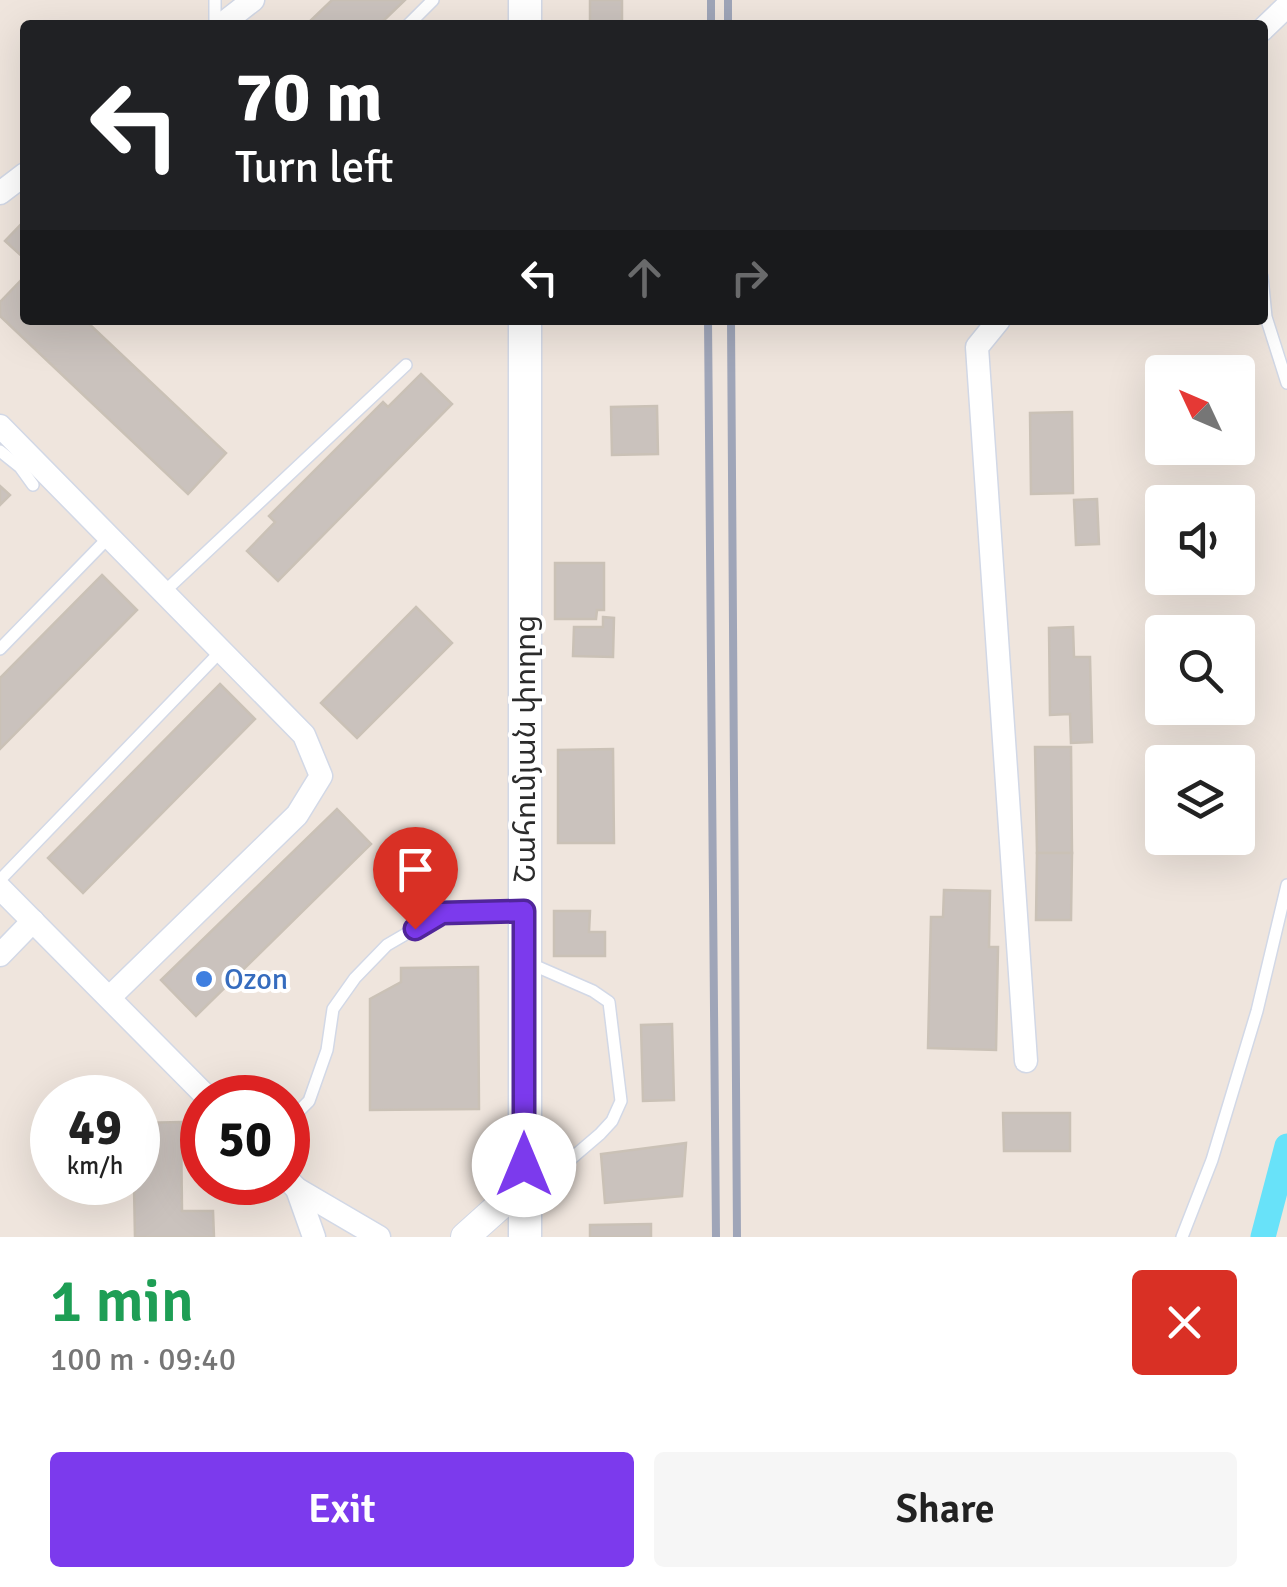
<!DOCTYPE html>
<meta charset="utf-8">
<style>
:root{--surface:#fff;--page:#f6f6f6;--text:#222;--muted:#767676;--accent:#7c3aed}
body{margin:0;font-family:Signika,"Noto Sans Armenian",sans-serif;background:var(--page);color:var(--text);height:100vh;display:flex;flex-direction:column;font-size:38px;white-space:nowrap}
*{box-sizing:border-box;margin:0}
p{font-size:32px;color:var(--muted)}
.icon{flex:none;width:55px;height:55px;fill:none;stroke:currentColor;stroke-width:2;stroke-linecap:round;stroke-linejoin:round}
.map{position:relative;height:1237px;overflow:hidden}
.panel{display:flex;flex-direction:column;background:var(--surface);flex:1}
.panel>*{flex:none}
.guide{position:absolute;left:20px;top:20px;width:1248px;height:305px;border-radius:10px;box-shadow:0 10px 40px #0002;background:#202124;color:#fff;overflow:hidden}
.needle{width:65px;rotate:314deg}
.controls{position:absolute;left:1145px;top:355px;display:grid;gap:20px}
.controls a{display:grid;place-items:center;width:110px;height:110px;border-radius:10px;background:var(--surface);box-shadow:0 10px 40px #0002;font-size:50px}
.speed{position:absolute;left:30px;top:1075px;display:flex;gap:20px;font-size:50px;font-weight:700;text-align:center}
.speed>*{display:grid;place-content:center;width:130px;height:130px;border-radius:50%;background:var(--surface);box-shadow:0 10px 40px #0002;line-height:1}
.speed small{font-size:25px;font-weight:400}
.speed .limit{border:15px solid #d22;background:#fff;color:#111}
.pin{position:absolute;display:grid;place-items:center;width:85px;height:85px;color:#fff;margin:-102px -42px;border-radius:50% 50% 50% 0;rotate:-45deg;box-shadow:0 0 10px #0007}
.pin .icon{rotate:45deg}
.me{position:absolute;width:110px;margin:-55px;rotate:0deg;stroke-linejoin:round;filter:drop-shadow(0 0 8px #0008)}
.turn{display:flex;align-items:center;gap:35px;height:210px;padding:0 50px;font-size:45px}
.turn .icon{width:130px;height:130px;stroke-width:2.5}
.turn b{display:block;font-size:70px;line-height:85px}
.lanes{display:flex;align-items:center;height:95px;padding:0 50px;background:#0003;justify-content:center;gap:50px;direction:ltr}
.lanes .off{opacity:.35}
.round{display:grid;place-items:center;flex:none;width:105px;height:105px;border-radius:10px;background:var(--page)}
.head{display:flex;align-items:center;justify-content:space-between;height:170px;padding:0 50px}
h1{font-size:60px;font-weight:600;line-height:75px;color:#1e9e55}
.action{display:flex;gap:20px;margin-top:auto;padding:20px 50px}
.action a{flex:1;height:115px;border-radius:10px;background:var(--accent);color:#fff;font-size:40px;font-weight:600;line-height:115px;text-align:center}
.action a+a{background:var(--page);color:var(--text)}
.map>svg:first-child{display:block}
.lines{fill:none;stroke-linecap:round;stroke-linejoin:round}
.canal{stroke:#68e2f9;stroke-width:25}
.building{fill:#cac2bd;stroke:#cac1b6;stroke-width:2.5}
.service-casing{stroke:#d2d8e6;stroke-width:14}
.minor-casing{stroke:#d2d8e6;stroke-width:25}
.tertiary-casing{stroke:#d2d8e6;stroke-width:30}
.secondary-casing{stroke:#d2d8e6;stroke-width:35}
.service{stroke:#fff;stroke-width:11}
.minor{stroke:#fff;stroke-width:22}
.tertiary{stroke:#fff;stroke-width:28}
.secondary{stroke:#fff;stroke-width:32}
.rail{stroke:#9fa5b8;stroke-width:8}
.route-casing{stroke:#51269a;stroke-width:25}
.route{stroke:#7c3aed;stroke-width:18}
.shop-dot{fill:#3f7fe0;stroke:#fff;stroke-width:4}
.labels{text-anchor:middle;stroke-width:8;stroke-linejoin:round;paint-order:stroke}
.street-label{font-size:30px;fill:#2c2c2c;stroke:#fff}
.shop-label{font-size:30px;fill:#366cbe;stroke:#fff;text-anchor:start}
</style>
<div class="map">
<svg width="1287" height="1237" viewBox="0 0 1287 1237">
<rect width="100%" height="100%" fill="#efe5dd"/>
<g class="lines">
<polyline class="canal" points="1263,1237 1287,1146"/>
</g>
<g class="building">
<polygon points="332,0 405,0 379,25 306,25"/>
<rect x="590" y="0" width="32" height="25"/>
<polygon points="25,220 25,259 5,241"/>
<polygon points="25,276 25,320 85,320 226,453 188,494 0,316 0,302"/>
<polygon points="421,374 452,404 278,581 247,551 275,522 269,516 383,402 388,407"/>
<polygon points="657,406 658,454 612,455 611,407"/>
<polygon points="1072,412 1073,493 1031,494 1030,413"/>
<polygon points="0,486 10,495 0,505"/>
<polygon points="1097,499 1099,544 1076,545 1074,500"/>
<polygon points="555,563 604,563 604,610 597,610 596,619 555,619"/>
<polygon points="102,575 137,610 0,749 0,678"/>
<polygon points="416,607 452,643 357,738 321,703"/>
<polygon points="603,617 614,618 613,657 573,656 574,627 603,627"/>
<polygon points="1073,627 1074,657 1090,657 1092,742 1071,743 1070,714 1050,715 1049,628"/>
<polygon points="220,684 255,719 83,893 48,858"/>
<polygon points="1035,747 1071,747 1072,853 1037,853"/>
<polygon points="613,749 614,843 558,843 558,750"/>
<polygon points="337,809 371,844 196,1016 161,980"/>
<polygon points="1037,853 1072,853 1071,920 1036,920"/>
<polygon points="944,890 990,891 989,947 998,947 996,1050 928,1048 931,917 943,917"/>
<polygon points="554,911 590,911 589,932 605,932 605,956 554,956"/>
<polygon points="478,967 479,1109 370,1110 370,999 401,982 401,968"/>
<polygon points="672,1024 674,1100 643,1101 641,1025"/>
<polygon points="1003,1113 1070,1113 1070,1151 1004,1151"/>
<polygon points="181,1122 182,1211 213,1211 214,1237 135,1237 134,1187 73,1188 73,1182 138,1182 138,1123"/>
<polygon points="686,1143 682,1196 605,1203 601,1154"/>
<polygon points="651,1224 651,1237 590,1237 590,1225"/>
</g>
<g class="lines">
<defs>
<g id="service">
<polyline points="215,25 215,0"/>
<polyline points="408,25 433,0"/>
<polyline points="1262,277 1266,317 1287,383"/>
<polyline points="0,451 20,467 33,485"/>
<polyline points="164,592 406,365"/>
<polyline points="0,649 109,537"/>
<polyline points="0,880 221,651"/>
<polyline points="531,964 593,991 609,1002 621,1101 612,1121 600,1134 531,1193"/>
<polyline points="288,1122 309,1101 327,1050 333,1009 355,978 387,945 442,913 520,911"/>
<polyline points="1182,1237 1212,1160 1257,1011 1287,885"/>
</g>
<g id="minor">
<polyline points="221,25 253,0"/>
<polyline points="1262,30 1287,6"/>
<polyline points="0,193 25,174"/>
<polyline points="999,320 977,347 1026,1061"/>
<polyline points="0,426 304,735 321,776 297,815 110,997"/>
<polyline points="0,888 208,1098"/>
<polyline points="0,955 33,921"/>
<polyline points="288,1180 297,1189 379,1237"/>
<polyline points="297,1189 314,1237"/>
</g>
<polyline id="tertiary" points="465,1237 524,1184"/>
<g id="secondary">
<polyline points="525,25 525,0"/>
<polyline points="525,320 525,1237"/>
</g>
</defs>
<use href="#service" class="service-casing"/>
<use href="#minor" class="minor-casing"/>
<use href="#tertiary" class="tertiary-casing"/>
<use href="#secondary" class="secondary-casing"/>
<use href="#service" class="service"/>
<use href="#minor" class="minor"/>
<use href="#tertiary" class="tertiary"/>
<use href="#secondary" class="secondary"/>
<g class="rail">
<polyline points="728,0 728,25"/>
<polyline points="711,25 711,0"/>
<polyline points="708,320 716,1237"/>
<polyline points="731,320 737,1237"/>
</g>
</g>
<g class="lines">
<defs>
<polyline id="route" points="415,929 442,913 524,911 524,1165"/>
</defs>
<use href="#route" class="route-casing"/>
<use href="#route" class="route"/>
</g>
<circle class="shop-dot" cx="204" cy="979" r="10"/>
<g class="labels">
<g class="street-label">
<text transform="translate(525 749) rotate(-90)" y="10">Շահումյան փողոց</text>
</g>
<g class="shop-label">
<text x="224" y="989">Ozon</text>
</g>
</g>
</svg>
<div class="controls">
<a><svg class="needle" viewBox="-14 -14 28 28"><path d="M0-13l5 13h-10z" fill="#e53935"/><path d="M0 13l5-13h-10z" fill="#767676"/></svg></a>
<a><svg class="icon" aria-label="sound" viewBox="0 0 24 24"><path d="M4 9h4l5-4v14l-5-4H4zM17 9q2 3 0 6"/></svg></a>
<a><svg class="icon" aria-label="search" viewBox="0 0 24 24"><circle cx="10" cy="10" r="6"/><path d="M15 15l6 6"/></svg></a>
<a><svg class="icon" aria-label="layers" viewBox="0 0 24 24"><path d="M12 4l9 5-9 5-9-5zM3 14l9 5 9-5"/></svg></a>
</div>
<div class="speed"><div>49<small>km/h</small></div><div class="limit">50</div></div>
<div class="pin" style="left:415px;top:929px;background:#d93025"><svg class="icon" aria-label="arrive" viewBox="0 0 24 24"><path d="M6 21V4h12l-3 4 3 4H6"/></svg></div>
<svg class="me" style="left:524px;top:1165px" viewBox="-20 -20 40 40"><circle r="19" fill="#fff"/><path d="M0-13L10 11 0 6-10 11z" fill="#7c3aed"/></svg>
<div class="guide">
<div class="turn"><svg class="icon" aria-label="left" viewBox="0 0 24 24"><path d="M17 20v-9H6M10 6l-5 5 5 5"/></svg><div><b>70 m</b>Turn left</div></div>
<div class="lanes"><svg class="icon" aria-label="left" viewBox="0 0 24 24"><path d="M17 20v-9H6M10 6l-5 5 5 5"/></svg><svg class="icon off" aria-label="ahead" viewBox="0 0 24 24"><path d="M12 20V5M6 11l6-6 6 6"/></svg><svg class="icon off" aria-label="right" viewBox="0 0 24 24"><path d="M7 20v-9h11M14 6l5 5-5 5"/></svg></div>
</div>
</div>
<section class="panel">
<div class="head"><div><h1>1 min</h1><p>100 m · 09:40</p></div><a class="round" style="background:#d93025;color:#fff"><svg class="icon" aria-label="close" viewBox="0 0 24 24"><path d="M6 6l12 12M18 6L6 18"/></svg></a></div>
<div class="action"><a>Exit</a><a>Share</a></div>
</section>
